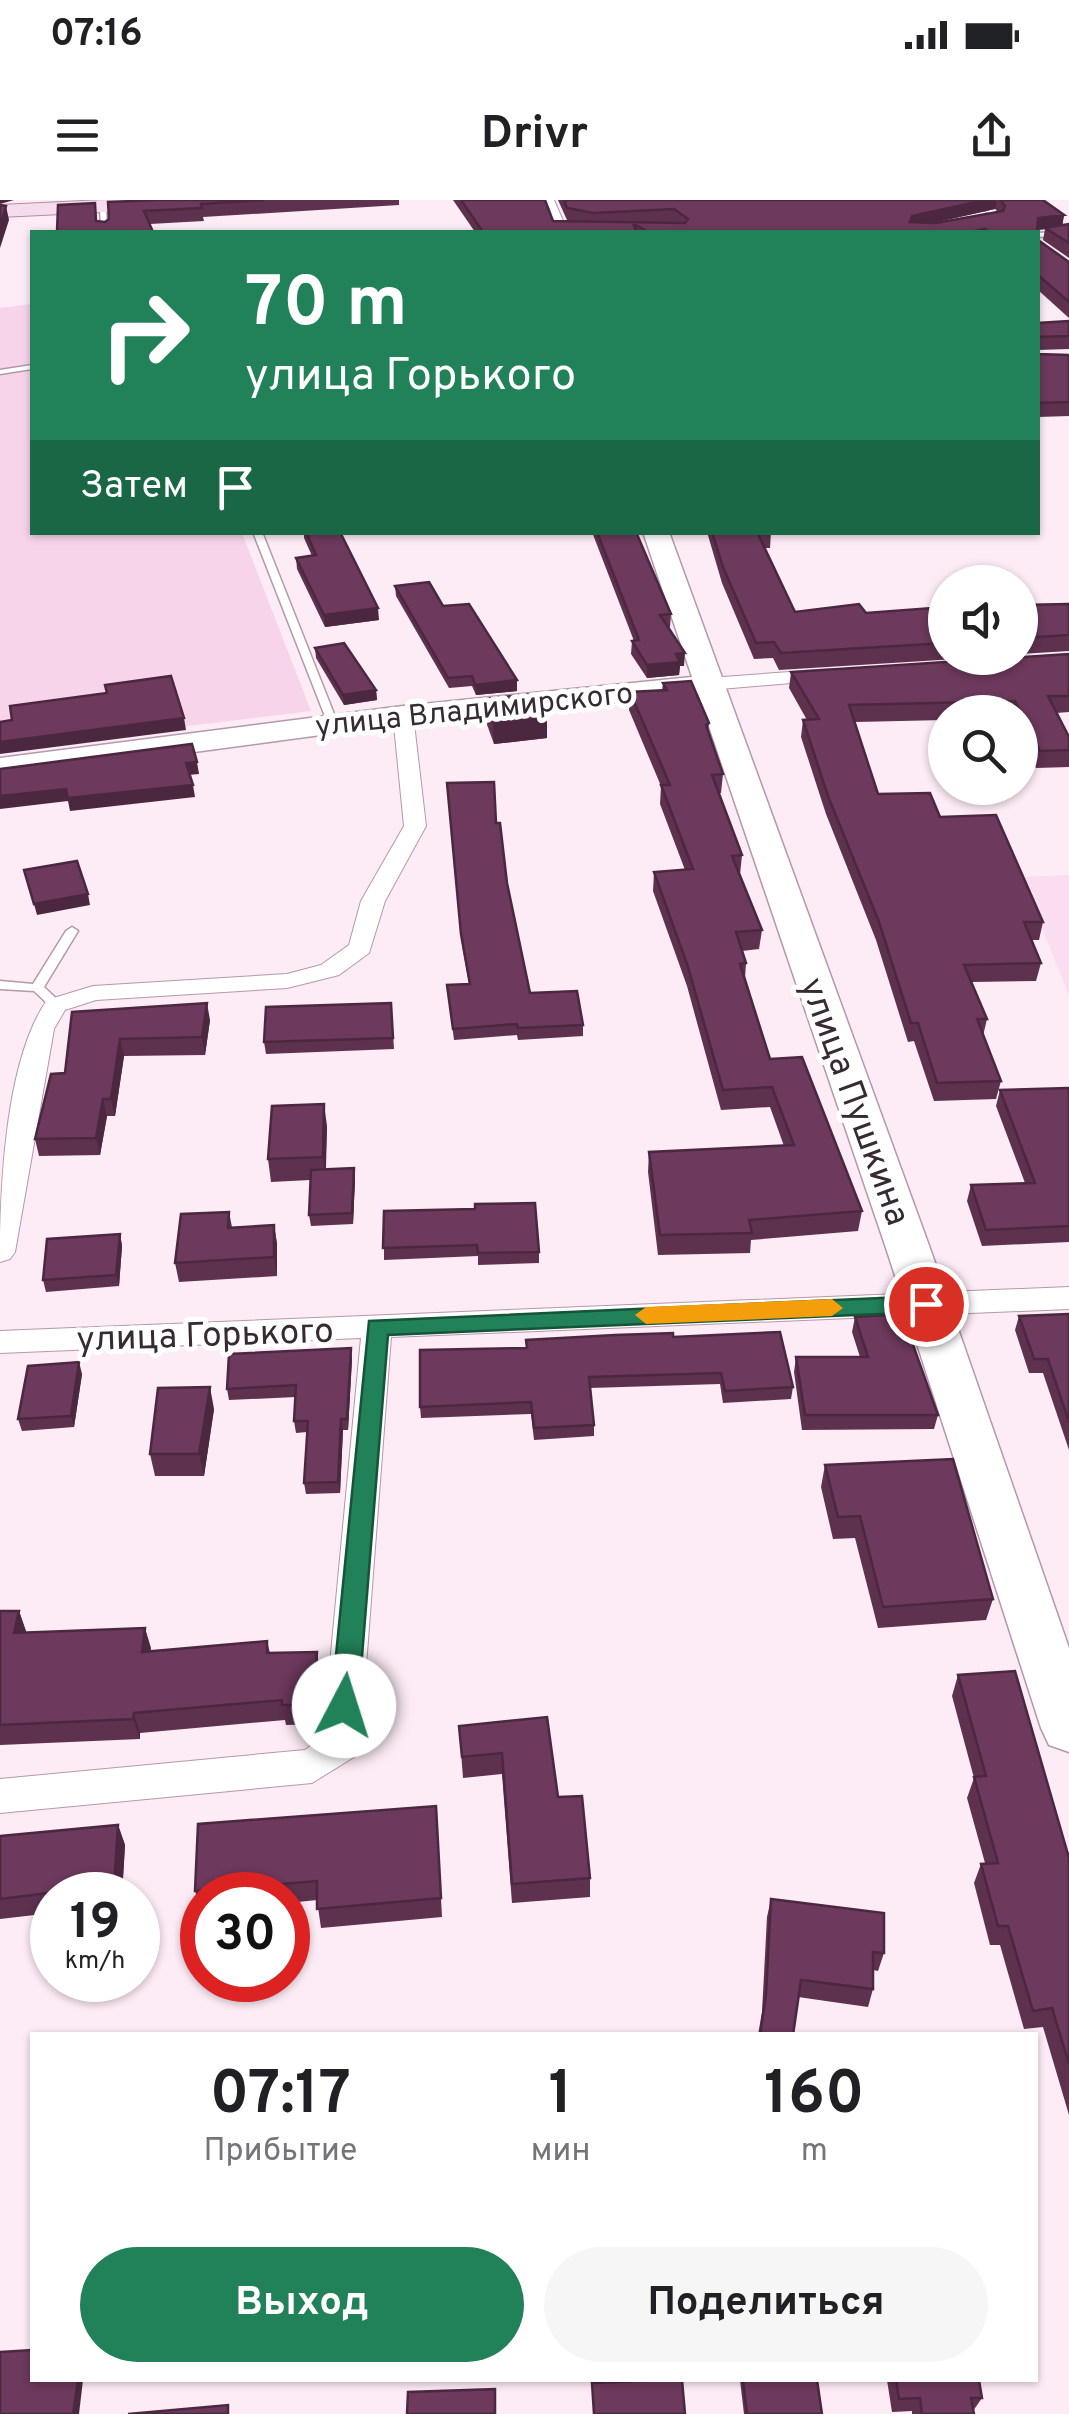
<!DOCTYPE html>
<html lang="ru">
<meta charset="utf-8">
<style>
:root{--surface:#fff;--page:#f6f6f6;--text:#202124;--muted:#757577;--accent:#218158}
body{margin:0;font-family:Overpass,sans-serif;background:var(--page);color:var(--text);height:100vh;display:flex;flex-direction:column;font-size:38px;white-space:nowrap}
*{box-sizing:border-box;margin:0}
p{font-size:32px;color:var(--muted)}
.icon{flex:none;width:55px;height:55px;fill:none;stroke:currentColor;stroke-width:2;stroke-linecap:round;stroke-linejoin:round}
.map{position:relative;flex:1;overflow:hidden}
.side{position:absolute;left:30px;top:1832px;width:1008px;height:350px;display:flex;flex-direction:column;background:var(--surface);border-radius:0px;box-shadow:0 2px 8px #0004}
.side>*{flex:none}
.top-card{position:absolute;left:30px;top:30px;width:1010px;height:305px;border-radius:0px;box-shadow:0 2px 8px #0004;background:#218158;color:#fff;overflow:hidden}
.buttons{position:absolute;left:928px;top:365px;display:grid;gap:20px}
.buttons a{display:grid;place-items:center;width:110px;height:110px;border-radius:50%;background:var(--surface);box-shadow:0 2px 8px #0004;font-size:50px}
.speed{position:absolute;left:30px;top:1672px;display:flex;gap:20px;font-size:50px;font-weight:700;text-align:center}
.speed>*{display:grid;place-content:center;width:130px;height:130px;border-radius:50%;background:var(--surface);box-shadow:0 2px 8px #0004;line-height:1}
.speed small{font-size:25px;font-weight:400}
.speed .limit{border:15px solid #d22;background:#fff;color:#111}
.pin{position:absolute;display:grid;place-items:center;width:85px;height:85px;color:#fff;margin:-42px;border:5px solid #fff;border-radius:50%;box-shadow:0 2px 10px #0007}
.me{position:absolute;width:110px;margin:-55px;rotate:5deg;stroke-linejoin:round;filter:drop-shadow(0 0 8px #0008)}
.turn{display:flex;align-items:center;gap:35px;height:210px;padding:0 50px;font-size:45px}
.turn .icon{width:130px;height:130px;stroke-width:2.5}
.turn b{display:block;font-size:70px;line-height:85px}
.then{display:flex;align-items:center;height:95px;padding:0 50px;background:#0003;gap:20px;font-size:38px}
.eta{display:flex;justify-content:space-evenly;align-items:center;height:170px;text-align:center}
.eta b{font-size:60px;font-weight:700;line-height:70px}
.button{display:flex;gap:20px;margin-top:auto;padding:20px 50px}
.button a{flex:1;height:115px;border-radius:60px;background:var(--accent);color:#fff;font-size:40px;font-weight:700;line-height:115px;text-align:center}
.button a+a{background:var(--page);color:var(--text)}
.status{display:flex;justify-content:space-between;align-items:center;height:70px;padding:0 50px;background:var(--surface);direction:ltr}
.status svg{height:28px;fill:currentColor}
header{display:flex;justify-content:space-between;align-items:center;height:130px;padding:0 50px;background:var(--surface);font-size:45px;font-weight:700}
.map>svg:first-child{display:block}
.built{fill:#fbddf0}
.green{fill:#f8d4ea}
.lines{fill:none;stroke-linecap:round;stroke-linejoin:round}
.lane-casing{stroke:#b598aa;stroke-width:3}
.street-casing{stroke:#b598aa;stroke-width:2}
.secondary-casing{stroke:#b598aa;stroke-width:3}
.primary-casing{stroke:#b18ea4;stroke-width:2}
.lane{fill:#fff;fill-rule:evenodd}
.street{fill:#fff;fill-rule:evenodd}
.secondary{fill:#fff;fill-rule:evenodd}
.primary{fill:#f7dced;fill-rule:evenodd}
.wall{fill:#5e314f;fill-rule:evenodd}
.shaded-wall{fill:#4c2840}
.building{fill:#6d395c;stroke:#4c2840;stroke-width:2.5}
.route{fill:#218158;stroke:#155439;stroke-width:2.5}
.slow{fill:#f59e0b}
.labels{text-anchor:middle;stroke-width:10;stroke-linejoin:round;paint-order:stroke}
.far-street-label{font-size:30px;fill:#372b32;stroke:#fff}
.street-label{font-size:35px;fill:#372b32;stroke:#fff}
</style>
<div class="status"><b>07:16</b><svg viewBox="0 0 49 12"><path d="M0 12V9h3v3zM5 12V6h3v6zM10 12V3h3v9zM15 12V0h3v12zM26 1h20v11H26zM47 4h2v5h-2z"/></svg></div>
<header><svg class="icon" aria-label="menu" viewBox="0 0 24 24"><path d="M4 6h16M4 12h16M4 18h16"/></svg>Drivr<svg class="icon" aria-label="share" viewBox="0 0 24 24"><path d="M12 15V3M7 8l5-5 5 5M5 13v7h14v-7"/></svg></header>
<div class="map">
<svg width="1069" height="2214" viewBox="0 0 1069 2214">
<rect width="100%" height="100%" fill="#fdebf6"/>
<polygon class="built" points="1069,675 1069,795 1021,677"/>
<polygon class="green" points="32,104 32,332 242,333 311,511 0,549 0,108"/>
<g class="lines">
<defs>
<g id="lane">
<polygon points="103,4 106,6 107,32 101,32 100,6"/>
<polygon points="1069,31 1069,35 1038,37 1038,33"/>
<polygon points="32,165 32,169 0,174 0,170"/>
<polygon points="253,332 262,332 338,524 337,526 328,524"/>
<polygon points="72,727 78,731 44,787 60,802 60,808 52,808 34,791 0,789 0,781 33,784 66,731"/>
</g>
<g id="street">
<polygon points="542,0 554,0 568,32 556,32"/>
<polygon points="972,0 985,0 1024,32 1011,32"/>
<polygon points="832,469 842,475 839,479 709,490 699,484 709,478"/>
<path d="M403 509 413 515 426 626 385 701 369 753 339 775 287 788 96 800 65 810 54 829 15 1052 10 1059 0 1062C0 988 5 861 47 800L93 786 287 774 321 765 349 745 361 701 404 626 393 515Z"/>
<polygon points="1069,1087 1069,1109 391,1137 360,1545 354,1557 312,1583 0,1613 0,1579 305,1550 323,1537 361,1138 0,1153 0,1131"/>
</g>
<polygon id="secondary" points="643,332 669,332 931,1051 1069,1448 1069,1552 1049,1545 1041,1528 887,1051 698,494 403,524 0,578 0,558 403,506 692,477"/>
<polygon id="primary" points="104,0 238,0 228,6 0,17 0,5"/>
</defs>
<use href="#lane" class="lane-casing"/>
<use href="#street" class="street-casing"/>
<use href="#secondary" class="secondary-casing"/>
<use href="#primary" class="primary-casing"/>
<use href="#lane" class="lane"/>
<use href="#street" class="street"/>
<use href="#secondary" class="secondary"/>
<use href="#primary" class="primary"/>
</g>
<g class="wall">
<polygon points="158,0 399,0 399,5 203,17 204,21 150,24 153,32 57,32 58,5 95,3 97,21 105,22 109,19 108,2"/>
<path d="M453 0H545L553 21 574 22 567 20 558 0H1043L1064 15 1062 25 1069 24V58L1043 40 1045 29 1037 30V32H475ZM995 9 998 12 933 23Z"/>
<polygon points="1038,40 1069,62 1069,118 1038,90"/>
<polygon points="1069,121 1069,149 1038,150 1038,154 1069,155 1069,216 1038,217 1038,123"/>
<polygon points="304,332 340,332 379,420 325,427 297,369 296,358 312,356 304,338"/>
<polygon points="592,332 636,332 671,414 670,427 669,427 684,466 680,466 679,475 647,478 631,454 632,441 634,441"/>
<polygon points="707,332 771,332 770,348 764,348 795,412 866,413 945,407 945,458 972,458 779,470 773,458 754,459 722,383"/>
<polygon points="395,386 443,406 517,480 517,491 476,495 472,486 449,488 396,396"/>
<polygon points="1069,404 1069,451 1020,454 1020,405"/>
<polygon points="315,448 376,490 377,500 344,505 316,458"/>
<polygon points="1069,454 1069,512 1056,513 1069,537 1069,567 1036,568 1020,535 1020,512 945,512 945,520 855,522 878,594 940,617 1043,722 1039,740 1031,740 1041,763 1036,781 972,782 987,819 983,836 1001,881 996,899 934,901 914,841 908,842 876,740 826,614 801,537 803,520 807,520 789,488 791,472"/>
<polygon points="663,483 709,523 708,532 723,574 721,593 718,593 742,655 740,675 762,730 759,749 742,751 746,763 745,778 770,859 862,1011 858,1031 751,1040 750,1053 658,1055 648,972 649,952 784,946 770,907 721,910 687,786 653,691 654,672 685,670 660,604 661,586 629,510 630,492 662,490"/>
<polygon points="484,499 547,518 547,538 494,544 485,519"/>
<polygon points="448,593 496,623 507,683 530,793 583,825 583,836 518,840 517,835 454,840 447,785 469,784 462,745"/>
<polygon points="391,803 394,849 266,854 264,842"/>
<polygon points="72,812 210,820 205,855 124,856 115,916 107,916 100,955 39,956 35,939 65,873"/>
<polygon points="1069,888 1069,1042 982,1046 967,1001 971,985 1025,983 996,906 1000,890"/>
<polygon points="327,926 326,969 355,979 353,1024 311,1026 309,1015 310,980 271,982 268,959"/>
<polygon points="384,1011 539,1052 539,1063 478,1065 478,1056 384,1060"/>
<polygon points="229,1012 232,1027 274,1025 277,1044 277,1076 179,1082 175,1063"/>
<polygon points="120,1034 122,1046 119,1086 46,1092 43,1080"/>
<polygon points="1069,1114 1069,1250 1043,1173 1029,1173 1015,1130 1019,1116"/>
<polygon points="855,1117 938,1215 934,1229 802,1230 794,1172 796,1157 860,1157 852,1132"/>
<polygon points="673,1137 793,1187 791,1199 723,1203 720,1184 590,1188 594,1225 594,1236 534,1240 531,1214 421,1218 420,1207 526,1148"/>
<polygon points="352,1159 348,1230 343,1230 340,1293 306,1294 304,1283 307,1232 296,1233 294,1221 296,1197 229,1200 227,1189"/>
<polygon points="82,1174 74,1227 22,1231 18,1219"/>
<polygon points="214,1209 204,1276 155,1276 150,1254"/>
<polygon points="825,1265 993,1399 986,1420 878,1428 855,1338 833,1339 821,1287"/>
<polygon points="0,1411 19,1411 26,1432 145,1428 150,1451 267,1441 270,1453 317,1452 320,1473 317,1524 286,1525 285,1520 140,1533 140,1539 0,1545"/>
<polygon points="958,1475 1069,1658 1069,1915 1043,1827 1024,1829 1000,1745 990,1745 974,1683 981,1664 985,1663 967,1598 974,1578 952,1496"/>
<polygon points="547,1517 558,1597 590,1678 590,1697 512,1703 502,1574 463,1578 459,1526"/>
<polygon points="436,1606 442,1717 321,1728 317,1700 288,1703 288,1695 202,1695 202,1710 201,1710 195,1691"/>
<polygon points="118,1625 125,1645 122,1695 52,1695 52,1713 0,1719 0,1636"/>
<polygon points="771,1699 884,1753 878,1771 873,1770 873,1789 868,1807 798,1797 793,1835 758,1835 762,1812 767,1717"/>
<polygon points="740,2180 817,2180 822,2214 744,2214"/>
<polygon points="887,2180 979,2180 982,2198 973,2211 974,2214 912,2214 912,2211 892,2212"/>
</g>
<g class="shaded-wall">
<polygon points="0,0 14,0 0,4"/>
<polygon points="985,0 997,0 995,9 910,28 912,16"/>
<polygon points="6,6 9,20 0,48 0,27"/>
<polygon points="1064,15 1062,28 1035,30 1038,18"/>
<polygon points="378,408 379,420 325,427 324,415"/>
<polygon points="685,453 684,466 680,466 679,475 647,478 647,465 676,454"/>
<polygon points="517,480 517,491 476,495 475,485"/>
<polygon points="376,490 377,500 344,505 343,495"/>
<polygon points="184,518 186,530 0,554 0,542"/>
<polygon points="547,518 547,538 494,544 493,523"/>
<polygon points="197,562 199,574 188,575 186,563"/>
<polygon points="193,585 195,597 70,611 68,601 0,609 0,596 66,589"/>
<polygon points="88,694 90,705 37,715 34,704"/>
<polygon points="207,803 210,820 205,855 202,837"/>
<polygon points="120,839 124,856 115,916 111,899"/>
<polygon points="103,899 107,916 100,955 96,938"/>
<polygon points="324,904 327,926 325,979 323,957"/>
<polygon points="354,968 355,979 353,1024 352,1013"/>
<polygon points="274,1025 277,1044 277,1076 274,1057"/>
<polygon points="120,1034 122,1046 119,1086 116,1075"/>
<polygon points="351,1148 352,1159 348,1230 347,1219"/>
<polygon points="79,1162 82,1174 74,1227 71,1216"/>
<polygon points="210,1187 214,1209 204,1276 199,1254"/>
<polygon points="341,1219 343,1230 340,1293 338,1282"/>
<polygon points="19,1411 26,1431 22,1453 14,1433"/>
<polygon points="145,1428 151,1448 148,1472 142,1452"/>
<polygon points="317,1452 320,1473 317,1524 313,1505"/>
<polygon points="134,1513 140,1533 140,1539 133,1519"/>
<polygon points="118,1625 125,1645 122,1695 118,1695 114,1685"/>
<polygon points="78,2180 83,2180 79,2214 73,2214"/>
</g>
<g class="building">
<polygon points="158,0 264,0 201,4 202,8 144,11 153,32 57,32 58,5 95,3 96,21 105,22 109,19 108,2"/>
<polygon points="461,0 545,0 553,21 685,23 688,19 674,9 593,13 567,8 564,0 985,0 912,16 910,22 936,23 1003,11 1005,6 1000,0 1043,0 1064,15 1038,18 1037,32 990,32 985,29 969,32 648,32 633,23 637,32 483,32"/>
<polygon points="0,5 6,6 0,27"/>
<polygon points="1069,24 1069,43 1045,28"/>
<polygon points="1038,40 1069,62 1069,102 1038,75"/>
<polygon points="1069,121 1069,136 1038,137 1038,154 1069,155 1069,202 1038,203 1038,123"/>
<polygon points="306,332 340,332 378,408 324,415 296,358 316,355"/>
<polygon points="597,332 636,332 671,414 660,415 685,453 676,454 680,462 647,465 632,441 639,440"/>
<polygon points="712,332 757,332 795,412 859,404 866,413 945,407 945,443 781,453 774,442 756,443 723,367"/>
<polygon points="429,382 443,406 469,404 517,480 475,485 472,476 448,478 395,386"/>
<polygon points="1069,404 1069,435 1020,438 1020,405"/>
<polygon points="344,443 376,490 343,495 315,448"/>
<polygon points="1069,454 1069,496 1048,496 1069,537 1069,550 1040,551 1015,501 849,505 878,594 930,593 940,617 996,615 1043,722 1024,722 1041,763 964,765 987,819 977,819 1001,881 937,883 918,823 911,823 879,722 828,596 803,520 819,519 791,472"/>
<polygon points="171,476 184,518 0,542 0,522 12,520 10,506 107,493 105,485"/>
<polygon points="691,481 709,523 706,525 723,574 712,575 742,655 732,656 762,730 736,732 746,763 740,764 770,859 802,857 862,1011 749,1020 752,1033 660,1035 649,952 794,945 772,887 723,890 688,767 654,672 693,669 661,585 670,585 630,492 667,490 663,483"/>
<polygon points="532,494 547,518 493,523 484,499"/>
<polygon points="192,544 197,562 186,563 193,585 68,598 66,589 0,596 0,569"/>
<polygon points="494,582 496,623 500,623 507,683 530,793 577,791 583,825 518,828 517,824 453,829 447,785 470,784 461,734 447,583"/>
<polygon points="77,661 88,694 34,704 24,670"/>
<polygon points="207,803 202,837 120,839 111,899 103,899 96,938 35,939 51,874 65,873 72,812"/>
<polygon points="391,803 393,838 264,842 266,807"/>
<polygon points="1069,888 1069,1026 986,1030 971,985 1035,983 1000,890"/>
<polygon points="324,904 323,957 268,959 272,906"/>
<polygon points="354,968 352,1013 309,1015 311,970"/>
<polygon points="535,1003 539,1052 478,1053 477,1045 383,1048 384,1011 475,1009 475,1004"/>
<polygon points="229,1012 228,1028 274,1025 274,1057 175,1063 181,1014"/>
<polygon points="120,1034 116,1075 43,1080 47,1039"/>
<polygon points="902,1114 938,1215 805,1215 796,1157 868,1157 855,1117"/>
<polygon points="1069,1114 1069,1222 1048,1159 1034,1159 1019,1116"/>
<polygon points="780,1132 793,1187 725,1191 721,1173 589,1177 594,1225 534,1228 531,1202 420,1207 420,1150 527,1148 526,1140 615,1135 673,1133 673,1137"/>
<polygon points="351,1148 347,1219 341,1219 338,1282 304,1283 308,1221 294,1221 296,1185 227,1189 229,1154"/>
<polygon points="79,1162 71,1216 18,1219 28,1166"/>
<polygon points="210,1187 199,1254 150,1254 158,1188"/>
<polygon points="953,1259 993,1399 883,1407 860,1316 838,1317 825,1265"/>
<polygon points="0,1411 19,1411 14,1433 145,1428 142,1452 267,1441 267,1453 317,1452 313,1505 282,1505 282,1500 134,1513 133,1519 0,1525"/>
<polygon points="1015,1471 1069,1658 1069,1864 1052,1808 1033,1811 1008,1726 998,1726 981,1664 998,1663 974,1577 986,1576 958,1475"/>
<polygon points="547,1517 558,1597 582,1596 590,1678 512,1684 502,1553 462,1557 459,1526"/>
<polygon points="436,1606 441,1698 317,1709 317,1681 195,1691 198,1624"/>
<polygon points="118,1625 114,1685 0,1699 0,1636"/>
<polygon points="771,1699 884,1713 884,1753 873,1752 873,1789 801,1780 793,1835 760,1835 766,1794"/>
<polygon points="32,2150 32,2180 78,2180 73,2214 0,2214 0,2152"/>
<polygon points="659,2180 682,2180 685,2214 594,2214 592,2183"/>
<polygon points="743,2180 817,2180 822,2214 747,2214"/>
<polygon points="896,2180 979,2180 982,2198 971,2198 974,2214 922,2214 920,2198 899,2199"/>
<polygon points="495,2189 495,2214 407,2214 408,2192"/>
<polygon points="228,2205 228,2214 128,2214"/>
</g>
<polygon class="route" points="926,1096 937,1104 926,1112 388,1135 358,1506 354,1514 344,1518 335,1514 331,1506 369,1121"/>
<polygon class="slow" points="832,1099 843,1108 832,1116 646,1124 635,1115 646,1107"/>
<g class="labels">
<g class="far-street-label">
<text transform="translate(474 509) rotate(-6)" y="10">улица Владимирского</text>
</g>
<g class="street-label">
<text transform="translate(856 901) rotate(70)" y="12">улица Пушкина</text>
<text transform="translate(205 1134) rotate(-2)" y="12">улица Горького</text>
</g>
</g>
</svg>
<div class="buttons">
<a><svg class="icon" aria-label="sound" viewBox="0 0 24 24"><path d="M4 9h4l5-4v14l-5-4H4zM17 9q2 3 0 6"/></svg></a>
<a><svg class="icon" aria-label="search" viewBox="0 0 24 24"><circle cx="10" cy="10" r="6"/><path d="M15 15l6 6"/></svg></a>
</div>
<div class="speed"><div>19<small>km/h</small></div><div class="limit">30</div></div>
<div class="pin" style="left:926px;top:1104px;background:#d93025"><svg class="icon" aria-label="arrive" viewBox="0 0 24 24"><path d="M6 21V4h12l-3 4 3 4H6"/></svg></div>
<svg class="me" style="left:344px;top:1506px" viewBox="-20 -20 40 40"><circle r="19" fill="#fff"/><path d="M0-13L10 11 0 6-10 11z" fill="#218158"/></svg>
<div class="top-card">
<div class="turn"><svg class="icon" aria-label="right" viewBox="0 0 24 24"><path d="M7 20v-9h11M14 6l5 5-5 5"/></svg><div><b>70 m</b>улица Горького</div></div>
<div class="then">Затем<svg class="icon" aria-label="arrive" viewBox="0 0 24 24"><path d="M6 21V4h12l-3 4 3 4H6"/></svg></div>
</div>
<section class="side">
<div class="eta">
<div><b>07:17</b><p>Прибытие</p></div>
<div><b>1</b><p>мин</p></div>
<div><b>160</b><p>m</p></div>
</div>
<div class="button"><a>Выход</a><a>Поделиться</a></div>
</section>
</div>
